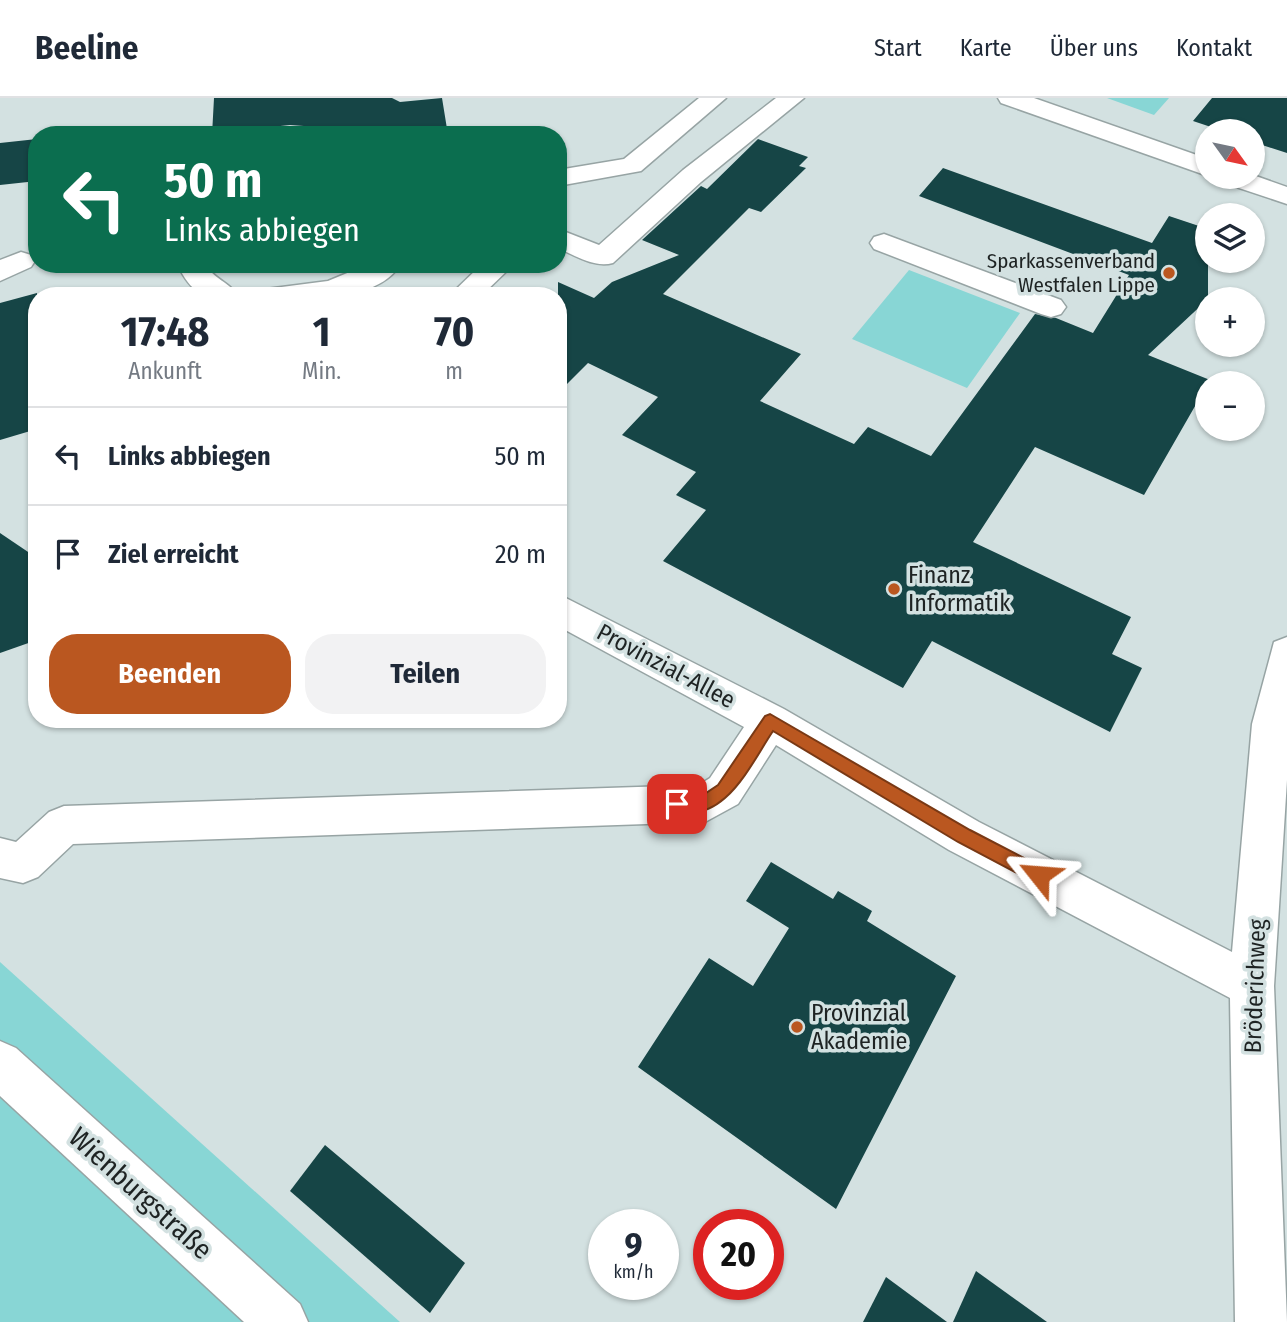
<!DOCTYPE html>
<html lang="de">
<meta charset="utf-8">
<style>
:root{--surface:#fff;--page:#f2f2f3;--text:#1f2937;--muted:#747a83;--line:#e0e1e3;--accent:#ba5720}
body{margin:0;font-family:"Fira Sans Condensed",sans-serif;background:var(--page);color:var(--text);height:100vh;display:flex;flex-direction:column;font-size:26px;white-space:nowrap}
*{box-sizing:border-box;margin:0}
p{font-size:23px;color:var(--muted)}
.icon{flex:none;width:38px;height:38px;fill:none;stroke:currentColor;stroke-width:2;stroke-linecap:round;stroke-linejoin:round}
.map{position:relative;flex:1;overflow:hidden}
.panel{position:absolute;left:28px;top:189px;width:539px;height:441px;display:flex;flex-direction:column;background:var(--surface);border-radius:28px;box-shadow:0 2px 5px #0004}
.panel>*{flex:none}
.top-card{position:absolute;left:28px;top:28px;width:539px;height:147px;border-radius:28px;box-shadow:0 2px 5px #0004;background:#0b6e4f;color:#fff;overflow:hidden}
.needle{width:46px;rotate:123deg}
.controls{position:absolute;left:1195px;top:21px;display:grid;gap:14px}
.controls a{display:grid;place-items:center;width:70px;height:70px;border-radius:50%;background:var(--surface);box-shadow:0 2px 5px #0004;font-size:35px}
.speed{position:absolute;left:588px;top:1111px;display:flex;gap:14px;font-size:35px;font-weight:700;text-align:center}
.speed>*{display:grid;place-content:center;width:91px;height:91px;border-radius:50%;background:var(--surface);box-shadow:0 2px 5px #0004;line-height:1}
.speed small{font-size:18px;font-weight:400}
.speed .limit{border:10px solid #d22;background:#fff;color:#111}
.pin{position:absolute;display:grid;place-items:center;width:60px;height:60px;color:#fff;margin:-30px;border-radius:14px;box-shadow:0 4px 10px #0006}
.me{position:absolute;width:77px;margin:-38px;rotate:298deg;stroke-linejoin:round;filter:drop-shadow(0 0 5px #0008)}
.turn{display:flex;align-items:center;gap:24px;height:147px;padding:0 21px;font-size:32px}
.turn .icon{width:91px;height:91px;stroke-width:2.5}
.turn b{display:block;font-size:49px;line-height:60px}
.eta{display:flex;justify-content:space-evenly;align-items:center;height:119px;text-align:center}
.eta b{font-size:42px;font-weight:700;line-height:49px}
.cta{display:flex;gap:14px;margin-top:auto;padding:14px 21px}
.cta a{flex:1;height:80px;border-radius:28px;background:var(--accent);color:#fff;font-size:28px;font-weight:700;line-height:80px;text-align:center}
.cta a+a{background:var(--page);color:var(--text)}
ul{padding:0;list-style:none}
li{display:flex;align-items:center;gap:21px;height:98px;padding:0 21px;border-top:2px solid var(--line)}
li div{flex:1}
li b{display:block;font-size:26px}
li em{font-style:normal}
header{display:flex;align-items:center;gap:42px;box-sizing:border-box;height:98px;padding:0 35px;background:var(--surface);border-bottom:2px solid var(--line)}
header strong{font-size:33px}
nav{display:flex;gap:38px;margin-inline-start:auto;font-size:24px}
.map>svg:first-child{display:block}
.green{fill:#88d6d5}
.building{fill:#164546}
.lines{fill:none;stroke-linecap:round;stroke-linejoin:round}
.minor-casing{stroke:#97a4a4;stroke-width:3}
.minor{fill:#fff;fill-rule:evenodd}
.route{fill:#ba5720;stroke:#793915;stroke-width:2}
.poi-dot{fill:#ba5720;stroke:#d3e1e1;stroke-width:2.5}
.labels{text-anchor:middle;stroke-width:7;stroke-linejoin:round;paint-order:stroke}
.far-poi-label{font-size:21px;fill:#1e2323;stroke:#d3e1e1;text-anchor:end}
.poi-label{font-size:24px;fill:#1e2323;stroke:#d3e1e1;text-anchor:start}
.street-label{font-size:24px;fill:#1e2323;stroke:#d3e1e1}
.near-street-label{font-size:28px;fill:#1e2323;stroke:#d3e1e1}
</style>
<header>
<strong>Beeline</strong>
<nav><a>Start</a><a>Karte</a><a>Über uns</a><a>Kontakt</a></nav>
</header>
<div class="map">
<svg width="1287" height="1224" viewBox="0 0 1287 1224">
<rect width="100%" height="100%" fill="#d3e1e1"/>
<g class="green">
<polygon points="1107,0 1169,0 1154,17"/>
<polygon points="909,172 1020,215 967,290 852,241"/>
<polygon points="0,864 400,1224 0,1224"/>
</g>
<g class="building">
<polygon points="214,0 392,0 400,4 442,0 448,37 374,37 373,33 290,27 242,32 235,37 212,37"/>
<polygon points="1212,0 1287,0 1287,55 1253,44 1253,33 1223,33 1193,23"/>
<polygon points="37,41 37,83 0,87 0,45"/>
<polygon points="758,41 808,59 799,68 806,70 761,114 749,110 663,196 801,256 760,303 854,346 868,329 931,358 1035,216 1056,220 1093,235 1129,177 919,98 943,70 1152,145 1169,118 1208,131 1208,201 1148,257 1210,282 1144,397 1035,349 973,444 1131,519 1112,556 1142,570 1110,634 932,543 903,590 663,463 706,412 676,397 696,374 622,337 658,299 588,265 558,295 558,184 594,200 612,184 679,157 642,142 701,88 707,91"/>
<polygon points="37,195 37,331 0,342 0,205"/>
<polygon points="0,435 37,460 37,542 0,555"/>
<polygon points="771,764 833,801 838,793 872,813 867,823 956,878 836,1111 638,969 709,860 753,888 789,830 746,803"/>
<polygon points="325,1047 465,1165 430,1215 290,1093"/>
<polygon points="976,1173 1047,1224 953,1224"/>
<polygon points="886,1179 947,1224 863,1224"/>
</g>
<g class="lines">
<defs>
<g id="minor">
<polygon points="699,0 726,0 641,73 558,88 558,72 624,61"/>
<path d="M776 0H804L701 84 613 165C594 170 576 158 558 150V131L599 147 683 72Z"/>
<polygon points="998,0 1034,0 1208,61 1208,78 1001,5"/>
<polygon points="1253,77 1287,89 1287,106 1224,85 1220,79"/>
<polygon points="884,136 1061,202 1066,209 1061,216 1051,219 1041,216 874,151 870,145 874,139"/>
<polygon points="21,154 31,157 35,163 31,169 0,183 0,162"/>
<path d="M177 166H205C213 181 230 184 238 198 203 198 194 200 177 166Z"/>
<path d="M369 166H401C375 207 304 198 262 198L266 191 328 183Z"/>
<polygon points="482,166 514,166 481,198 449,198"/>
<polygon points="558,496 784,611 979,724 1232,854 1252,626 1274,544 1287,539 1287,682 1274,888 1287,1224 1235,1224 1230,900 949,752 776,647 738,706 705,724 73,746 38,779 23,785 0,780 0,740 16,744 49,714 64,708 699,687 710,680 744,629 558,528"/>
<polygon points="0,943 16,950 300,1206 308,1224 244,1224 0,998"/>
</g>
</defs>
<use href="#minor" class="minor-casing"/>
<use href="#minor" class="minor"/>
</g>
<path class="route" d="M770 616 970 732 1045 771 1047 777 1045 783H1032L958 744 773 633C750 667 723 731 671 711L669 706 671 700 703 697 718 687 765 618Z"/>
<g class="poi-dot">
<circle cx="1169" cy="175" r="7"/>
<circle cx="894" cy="491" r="7"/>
<circle cx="797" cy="929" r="7"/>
</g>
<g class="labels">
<g class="far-poi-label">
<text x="1155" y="170">Sparkassenverband<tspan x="1155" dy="24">Westfalen Lippe</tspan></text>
</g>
<g class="poi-label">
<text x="908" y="485">Finanz<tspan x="908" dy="28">Informatik</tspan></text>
<text x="811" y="923">Provinzial<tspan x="811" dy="28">Akademie</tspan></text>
</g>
<g class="street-label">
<text transform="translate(666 568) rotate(28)" y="8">Provinzial-Allee</text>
<text transform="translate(1255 888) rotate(-88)" y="8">Bröderichweg</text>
</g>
<g class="near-street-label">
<text transform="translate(141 1095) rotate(42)" y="10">Wienburgstraße</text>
</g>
</g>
</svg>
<div class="controls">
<a><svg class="needle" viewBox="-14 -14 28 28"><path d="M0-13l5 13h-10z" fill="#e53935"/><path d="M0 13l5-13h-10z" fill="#747a83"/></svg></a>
<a><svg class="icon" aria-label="layers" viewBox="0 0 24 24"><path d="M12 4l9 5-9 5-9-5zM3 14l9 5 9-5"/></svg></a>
<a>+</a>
<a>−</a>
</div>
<div class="speed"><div>9<small>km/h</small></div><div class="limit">20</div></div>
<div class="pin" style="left:677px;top:706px;background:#d93025"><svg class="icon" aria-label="arrive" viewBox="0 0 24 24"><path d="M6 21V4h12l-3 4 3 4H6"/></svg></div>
<svg class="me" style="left:1039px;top:777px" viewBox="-20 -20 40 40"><path d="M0-17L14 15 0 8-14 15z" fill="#ba5720" stroke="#fff" stroke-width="4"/></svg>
<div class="top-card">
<div class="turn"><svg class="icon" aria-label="left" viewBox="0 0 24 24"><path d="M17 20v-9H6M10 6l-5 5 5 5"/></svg><div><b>50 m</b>Links abbiegen</div></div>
</div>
<section class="panel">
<div class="eta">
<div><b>17:48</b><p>Ankunft</p></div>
<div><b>1</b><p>Min.</p></div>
<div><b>70</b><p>m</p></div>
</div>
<ul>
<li><svg class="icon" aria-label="left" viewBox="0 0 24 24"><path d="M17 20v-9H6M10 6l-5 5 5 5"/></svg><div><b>Links abbiegen</b></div><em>50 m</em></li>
<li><svg class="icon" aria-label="arrive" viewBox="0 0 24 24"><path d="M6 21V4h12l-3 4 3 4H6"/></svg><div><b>Ziel erreicht</b></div><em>20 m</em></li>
</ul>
<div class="cta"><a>Beenden</a><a>Teilen</a></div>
</section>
</div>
